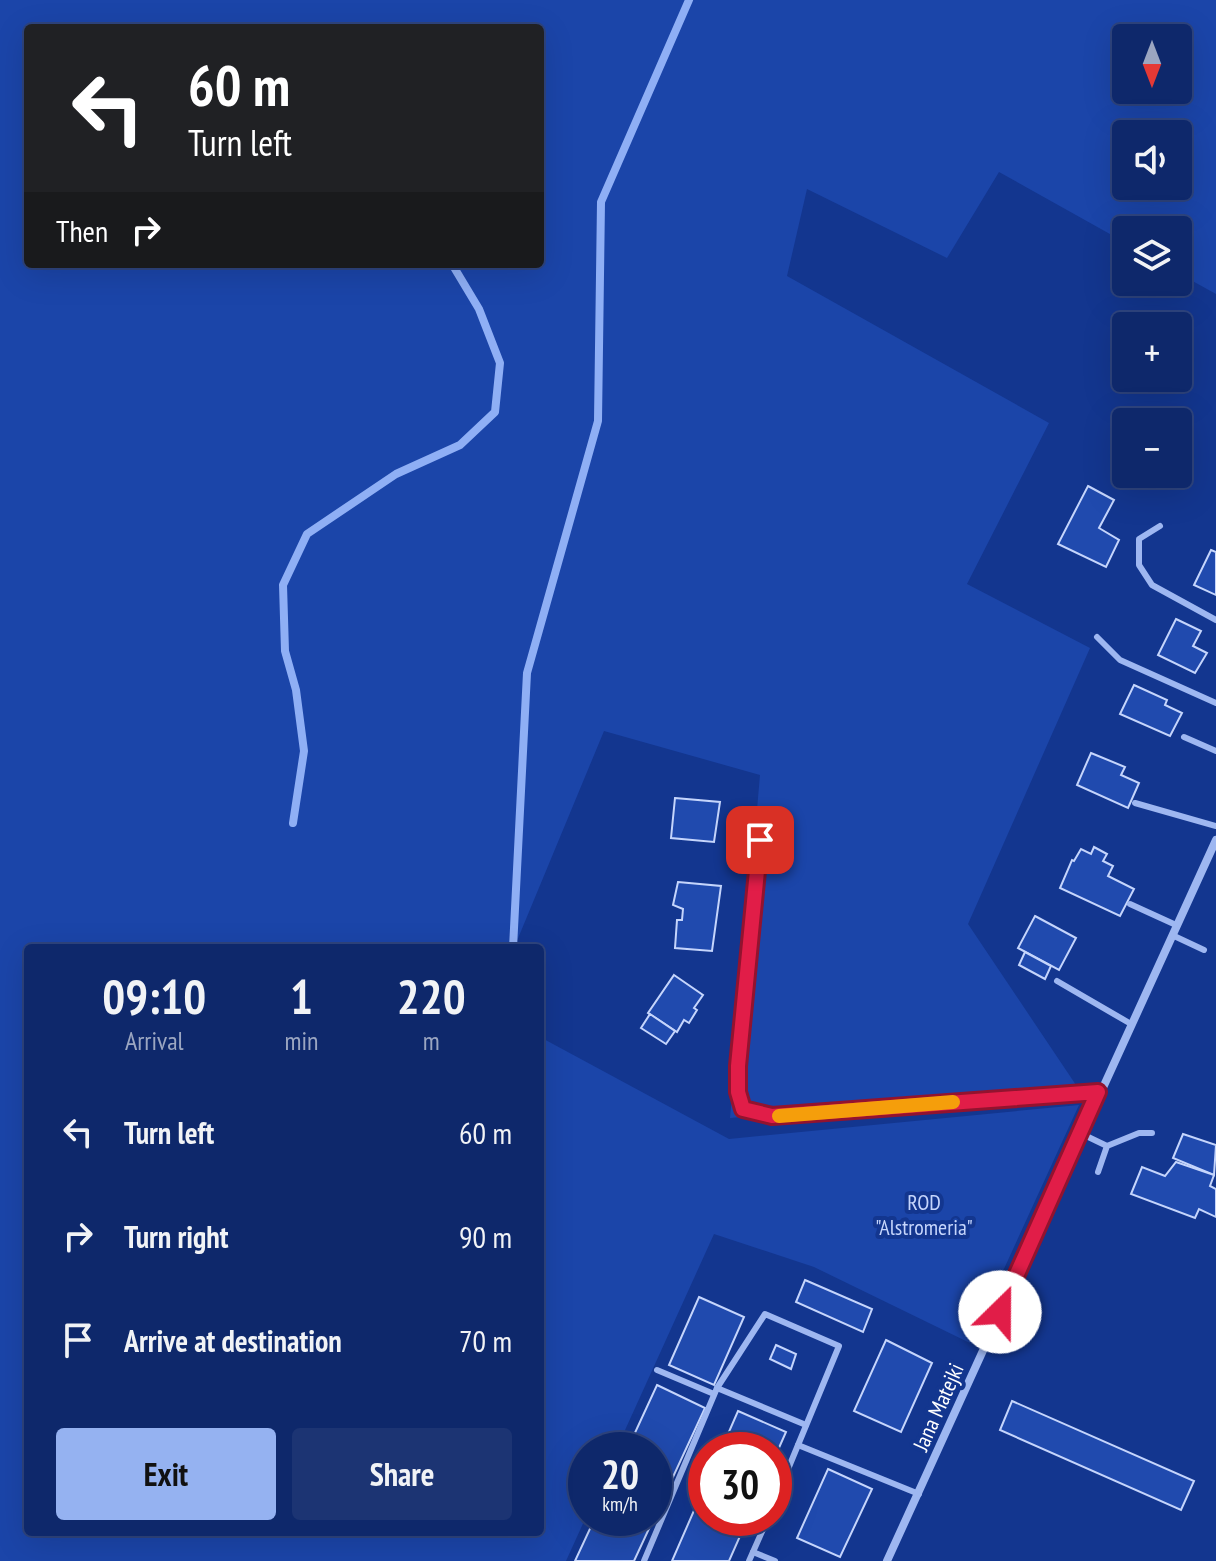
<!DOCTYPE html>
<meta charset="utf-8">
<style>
:root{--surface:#0e286b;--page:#1c3473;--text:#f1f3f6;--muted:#9ba6c1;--line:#2e447e;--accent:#95b2f1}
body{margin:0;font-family:"PT Sans Narrow",sans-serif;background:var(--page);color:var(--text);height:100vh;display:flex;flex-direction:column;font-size:30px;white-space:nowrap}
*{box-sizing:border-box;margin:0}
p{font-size:26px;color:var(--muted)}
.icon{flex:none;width:44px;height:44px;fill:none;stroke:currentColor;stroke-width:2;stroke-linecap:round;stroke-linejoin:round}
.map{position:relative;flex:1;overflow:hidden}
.sheet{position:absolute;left:24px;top:944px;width:520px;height:592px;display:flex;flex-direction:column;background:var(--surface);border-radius:8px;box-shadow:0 8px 32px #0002,0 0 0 2px var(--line)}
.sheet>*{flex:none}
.guide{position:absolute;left:24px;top:24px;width:520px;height:244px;border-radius:8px;box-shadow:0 8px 32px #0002,0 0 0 2px var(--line);background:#202124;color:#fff;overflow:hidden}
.needle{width:52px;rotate:180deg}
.fabs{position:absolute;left:1112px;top:24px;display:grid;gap:16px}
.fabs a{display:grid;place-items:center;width:80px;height:80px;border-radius:8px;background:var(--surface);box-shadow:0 8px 32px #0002,0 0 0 2px var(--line);font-size:40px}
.speed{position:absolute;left:568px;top:1432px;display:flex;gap:16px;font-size:40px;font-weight:700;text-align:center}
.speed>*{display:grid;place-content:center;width:104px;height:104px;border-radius:50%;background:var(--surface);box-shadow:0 8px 32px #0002,0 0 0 2px var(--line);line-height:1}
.speed small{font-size:20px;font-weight:400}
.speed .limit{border:12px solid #d22;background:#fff;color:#111}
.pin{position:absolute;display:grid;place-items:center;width:68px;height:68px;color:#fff;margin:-34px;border-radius:16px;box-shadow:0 4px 12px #0006}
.me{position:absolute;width:88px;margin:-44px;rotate:23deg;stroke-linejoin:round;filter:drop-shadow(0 0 6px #0008)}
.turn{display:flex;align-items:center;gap:28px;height:168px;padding:0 32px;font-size:36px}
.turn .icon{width:104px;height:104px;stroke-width:2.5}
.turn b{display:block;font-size:56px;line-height:68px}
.then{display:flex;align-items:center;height:76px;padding:0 32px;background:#0003;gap:16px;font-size:30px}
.eta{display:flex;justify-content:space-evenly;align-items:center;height:136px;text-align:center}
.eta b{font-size:48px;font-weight:800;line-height:56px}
.primary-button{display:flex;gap:16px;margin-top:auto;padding:16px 32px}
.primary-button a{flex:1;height:92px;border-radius:8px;background:var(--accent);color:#111;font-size:32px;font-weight:800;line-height:92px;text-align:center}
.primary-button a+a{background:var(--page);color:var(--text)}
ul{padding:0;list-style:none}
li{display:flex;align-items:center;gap:24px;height:104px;padding:0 32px}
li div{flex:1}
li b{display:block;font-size:30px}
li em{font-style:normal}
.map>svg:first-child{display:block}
.green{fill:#1b45a9;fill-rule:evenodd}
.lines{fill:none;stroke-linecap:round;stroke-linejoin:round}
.stream{stroke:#8faff5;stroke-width:8}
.building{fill:#204aae;stroke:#c5d5fc;stroke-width:2}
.lane{stroke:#9eb7f1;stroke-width:6}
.street{stroke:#9eb7f1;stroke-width:8}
.route-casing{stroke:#92132f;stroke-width:20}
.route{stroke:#e11d48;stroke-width:14}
.slow{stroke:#f59e0b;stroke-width:14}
.labels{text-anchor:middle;stroke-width:8;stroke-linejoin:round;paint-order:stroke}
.park-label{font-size:22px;fill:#c5d5fc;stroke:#13368f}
.street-label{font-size:22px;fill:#fff;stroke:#13368f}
</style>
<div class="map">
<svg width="1216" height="1561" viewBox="0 0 1216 1561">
<rect width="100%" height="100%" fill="#13368f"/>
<path class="green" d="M0 0H1216V294L1178 273V230H1126V243L999 172 947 258 807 189 787 276 1049 423 967 584 1090 648 968 924 1078 1088 730 1118 760 775 604 731 514 948H28V1532H540V1037L729 1139 1079 1105 970 1343 814 1267 714 1234 616 1450H586V1517L566 1561H0ZM28 28H540V264H28ZM1126 38H1178V90H1126ZM1126 134H1178V186H1126Z"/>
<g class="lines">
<g class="stream">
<polyline points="293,823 304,751 296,690 285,651 283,585 307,534 396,474 460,445 495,412 500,363 479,309 452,264"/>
<polyline points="513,948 527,673 598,421 601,202 689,0"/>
</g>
</g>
<g class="building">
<polygon points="1088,486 1114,500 1099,528 1119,540 1106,567 1058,544"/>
<polygon points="1211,550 1216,552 1216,595 1194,585"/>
<polygon points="1176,619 1201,631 1193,646 1207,653 1195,673 1158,655"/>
<polygon points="1134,685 1167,700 1165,705 1182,713 1170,736 1120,714"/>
<polygon points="1091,753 1125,767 1121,775 1139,783 1128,808 1077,785"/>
<polygon points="675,798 720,802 714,842 671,838"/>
<polygon points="1094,847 1107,854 1103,861 1113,866 1108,876 1134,889 1120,916 1060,888 1072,860 1074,861 1081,849 1091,854"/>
<polygon points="678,882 721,886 712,951 675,948 677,920 682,920 683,909 673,905"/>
<polygon points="1035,916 1076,938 1059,970 1018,948"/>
<polygon points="1025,952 1051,966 1045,979 1019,965"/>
<polygon points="674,975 703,995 694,1008 697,1010 689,1023 684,1020 677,1032 648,1013"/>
<polygon points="650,1014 675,1031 666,1044 641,1028"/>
<polygon points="1183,1134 1216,1145 1214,1175 1173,1158"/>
<polygon points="1176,1162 1214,1175 1210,1186 1216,1189 1216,1217 1199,1209 1195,1218 1131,1194 1142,1167 1165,1176"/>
<polygon points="805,1280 872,1309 863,1332 796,1302"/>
<polygon points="699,1297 744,1317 714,1385 669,1365"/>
<polygon points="886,1340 932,1363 901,1432 854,1411"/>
<polygon points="776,1345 796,1354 791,1369 770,1359"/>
<polygon points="657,1385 705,1408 634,1561 575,1561 595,1518 654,1518 654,1450 627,1450"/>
<polygon points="1012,1401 1194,1481 1181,1510 1000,1430"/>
<polygon points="738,1411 786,1432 774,1459 774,1450 721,1450"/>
<polygon points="828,1469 872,1489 840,1557 797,1538"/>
<polygon points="706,1483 706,1518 748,1518 729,1561 672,1561"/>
</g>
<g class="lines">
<g class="lane">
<polyline points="1160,526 1139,539 1139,565 1152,585 1216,620"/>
<polyline points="1097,637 1120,660 1216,703"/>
<polyline points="1184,737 1216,751"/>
<polyline points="1135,803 1216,826"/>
<polyline points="1130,904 1176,925"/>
<polyline points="1172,935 1204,950"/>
<polyline points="1057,981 1131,1024"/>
<polyline points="1080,1133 1107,1146"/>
<polyline points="1098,1172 1107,1146 1139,1133 1152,1133"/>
<polyline points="657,1370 714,1394"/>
<polyline points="717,1388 806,1425"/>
<polyline points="798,1445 919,1494"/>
<polyline points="753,1552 775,1561"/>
<polyline points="644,1561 717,1388 765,1314 839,1346 774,1503"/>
<polyline points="749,1561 768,1518"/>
</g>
<g class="street">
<polyline points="760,840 738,1066 738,1092 743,1109 772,1116 1098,1092"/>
<polyline points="887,1561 1216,840"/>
</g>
</g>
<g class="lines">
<defs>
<polyline id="route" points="760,840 738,1066 738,1092 743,1109 772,1116 1098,1092 1000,1312"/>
</defs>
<use href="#route" class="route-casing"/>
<use href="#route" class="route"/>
<polyline class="slow" points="779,1116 953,1102"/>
</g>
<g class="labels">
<g class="park-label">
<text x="924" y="1210">ROD<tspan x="924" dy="25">"Alstromeria"</tspan></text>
</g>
<g class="street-label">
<text transform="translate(938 1407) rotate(-66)" y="8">Jana Matejki</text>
</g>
</g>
</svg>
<div class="fabs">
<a><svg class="needle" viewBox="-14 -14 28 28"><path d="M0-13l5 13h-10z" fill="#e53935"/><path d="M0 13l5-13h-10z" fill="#9ba6c1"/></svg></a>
<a><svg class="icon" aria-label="sound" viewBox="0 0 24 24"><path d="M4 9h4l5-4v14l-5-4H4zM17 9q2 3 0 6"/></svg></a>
<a><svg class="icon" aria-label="layers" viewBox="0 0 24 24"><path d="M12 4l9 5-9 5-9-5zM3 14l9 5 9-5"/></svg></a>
<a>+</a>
<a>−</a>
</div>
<div class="speed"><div>20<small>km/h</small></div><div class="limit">30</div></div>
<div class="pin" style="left:760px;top:840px;background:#d93025"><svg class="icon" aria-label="arrive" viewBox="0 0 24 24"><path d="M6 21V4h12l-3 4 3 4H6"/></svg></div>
<svg class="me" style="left:1000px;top:1312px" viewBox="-20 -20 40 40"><circle r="19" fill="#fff"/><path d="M0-13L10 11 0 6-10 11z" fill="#e11d48"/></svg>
<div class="guide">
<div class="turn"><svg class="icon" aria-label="left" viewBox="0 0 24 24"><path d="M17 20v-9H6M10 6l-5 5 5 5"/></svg><div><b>60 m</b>Turn left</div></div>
<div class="then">Then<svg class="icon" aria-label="right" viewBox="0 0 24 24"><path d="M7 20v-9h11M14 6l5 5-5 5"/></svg></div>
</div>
<section class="sheet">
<div class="eta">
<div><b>09:10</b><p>Arrival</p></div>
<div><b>1</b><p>min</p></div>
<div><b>220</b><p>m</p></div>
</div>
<ul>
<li><svg class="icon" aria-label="left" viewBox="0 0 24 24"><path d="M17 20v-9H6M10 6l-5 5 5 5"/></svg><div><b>Turn left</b></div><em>60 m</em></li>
<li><svg class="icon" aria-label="right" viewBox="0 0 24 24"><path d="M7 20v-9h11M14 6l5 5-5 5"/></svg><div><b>Turn right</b></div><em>90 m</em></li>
<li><svg class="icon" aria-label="arrive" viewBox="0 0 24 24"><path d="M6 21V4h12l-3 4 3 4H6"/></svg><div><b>Arrive at destination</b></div><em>70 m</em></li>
</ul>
<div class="primary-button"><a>Exit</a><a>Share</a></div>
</section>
</div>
